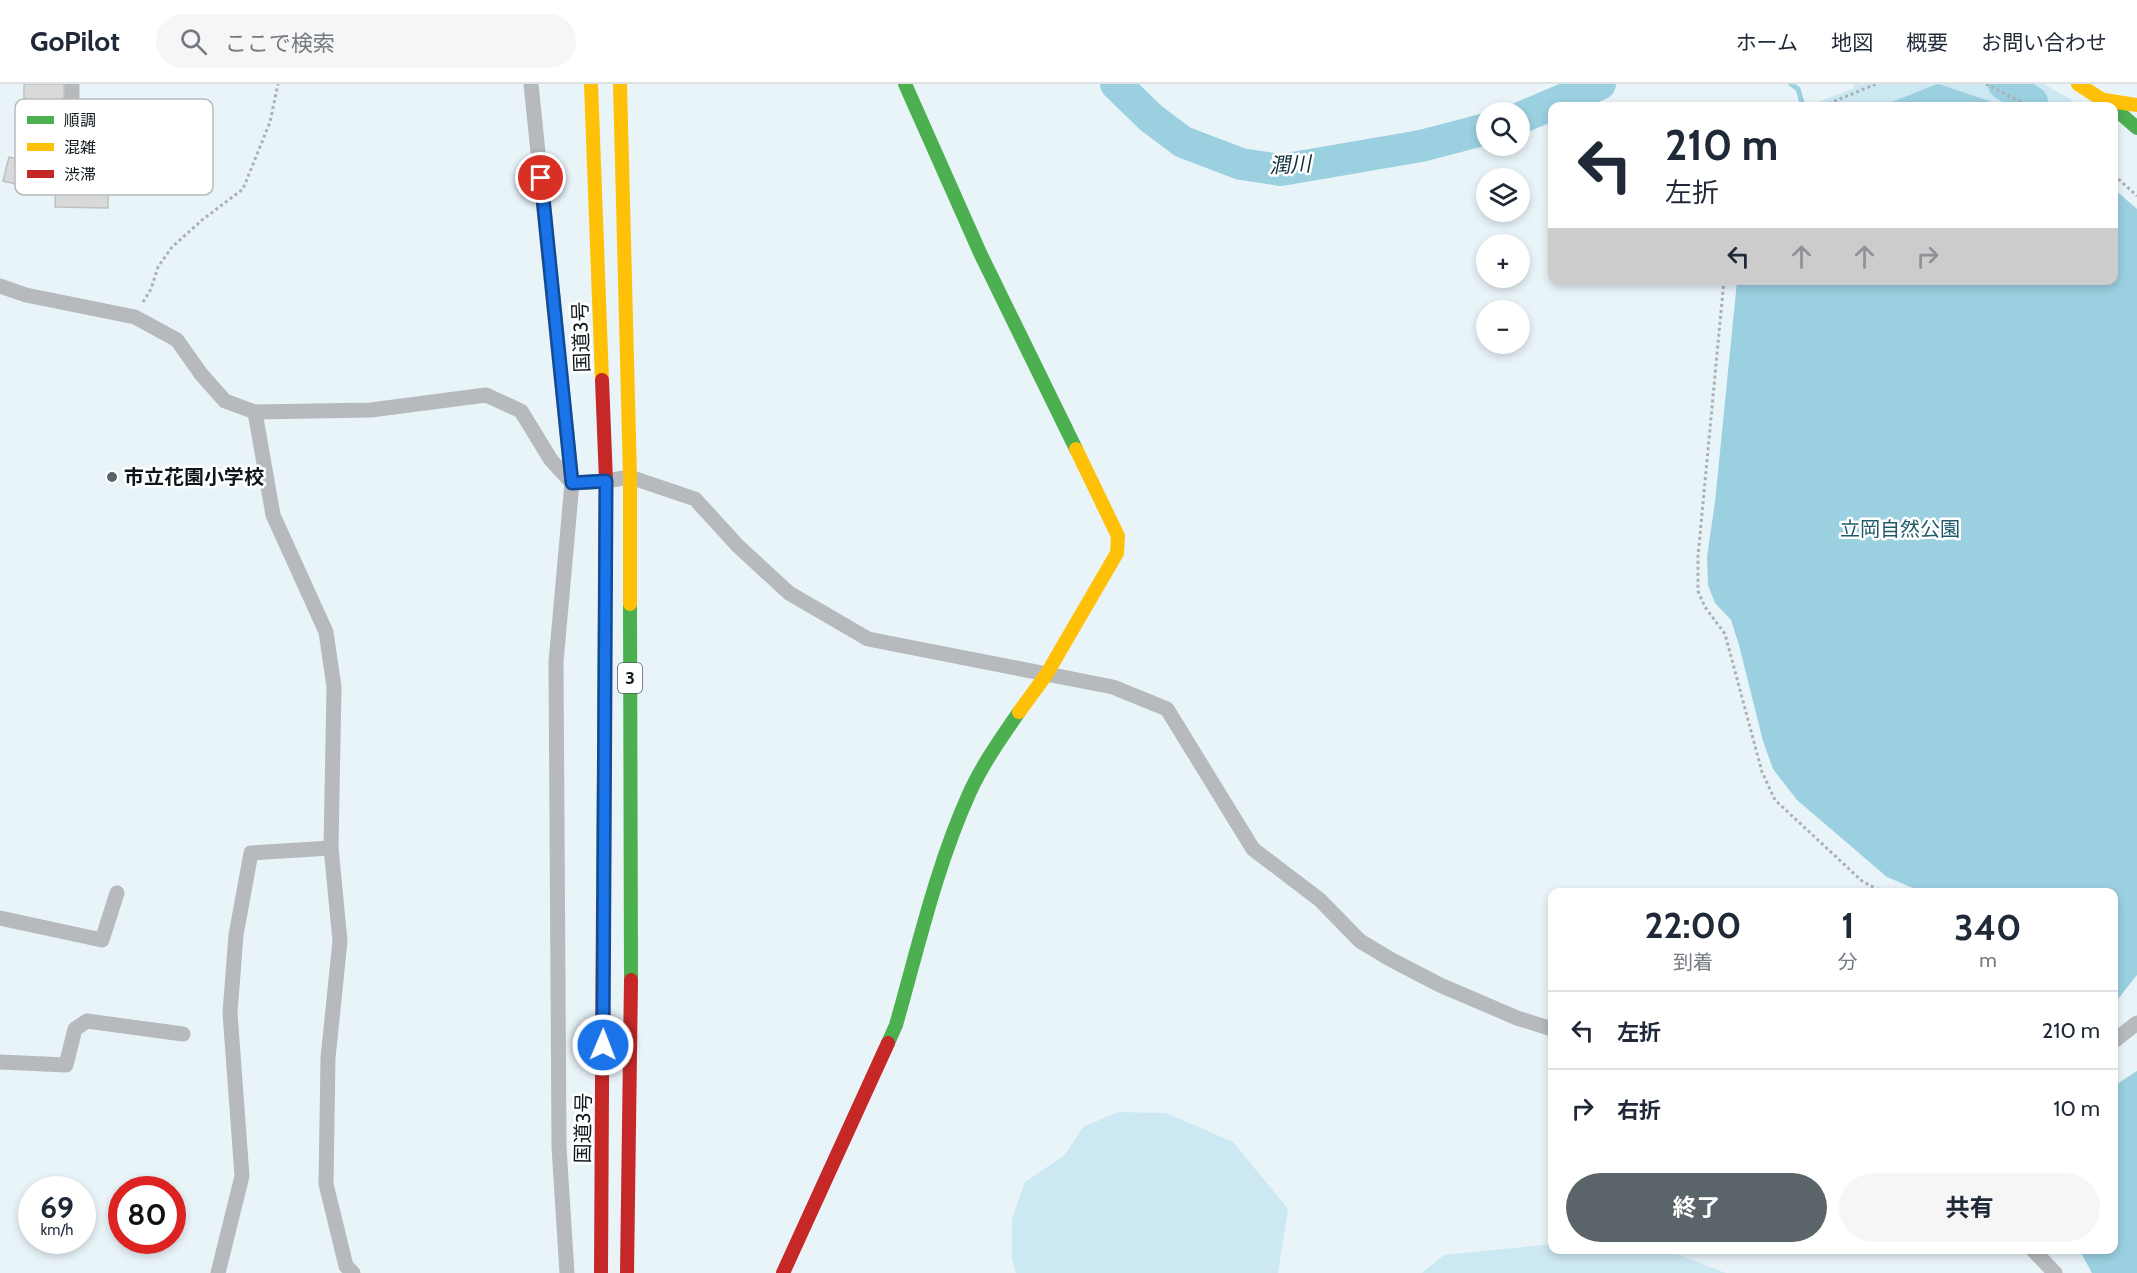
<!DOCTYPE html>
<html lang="ja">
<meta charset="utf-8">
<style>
:root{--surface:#fff;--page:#f6f6f7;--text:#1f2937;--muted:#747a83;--line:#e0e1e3;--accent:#5b6468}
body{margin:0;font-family:Cabin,"Noto Sans JP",sans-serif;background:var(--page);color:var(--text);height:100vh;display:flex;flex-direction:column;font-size:22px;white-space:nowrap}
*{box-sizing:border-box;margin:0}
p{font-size:20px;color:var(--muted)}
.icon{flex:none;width:33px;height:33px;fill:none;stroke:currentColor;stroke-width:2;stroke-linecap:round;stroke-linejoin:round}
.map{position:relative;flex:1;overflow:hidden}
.details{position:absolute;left:1548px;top:804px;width:570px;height:366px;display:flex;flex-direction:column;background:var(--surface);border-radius:12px;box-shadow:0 3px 9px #0003}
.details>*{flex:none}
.top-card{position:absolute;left:1548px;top:18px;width:570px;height:183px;border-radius:12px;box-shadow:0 3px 9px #0003;background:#fff;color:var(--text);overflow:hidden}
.buttons{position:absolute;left:1476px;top:18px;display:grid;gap:12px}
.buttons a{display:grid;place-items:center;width:54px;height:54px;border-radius:50%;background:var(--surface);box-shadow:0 3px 9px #0003;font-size:30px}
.speed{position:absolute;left:18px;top:1092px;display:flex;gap:12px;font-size:30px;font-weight:700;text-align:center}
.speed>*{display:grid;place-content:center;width:78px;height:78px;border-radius:50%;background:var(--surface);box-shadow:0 3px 9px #0003;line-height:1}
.speed small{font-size:15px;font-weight:400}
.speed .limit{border:9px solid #d22;background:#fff;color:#111}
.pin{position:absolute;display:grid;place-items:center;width:51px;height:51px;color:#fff;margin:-26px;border:3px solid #fff;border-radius:50%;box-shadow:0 2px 6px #0007}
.me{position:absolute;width:66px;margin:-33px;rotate:1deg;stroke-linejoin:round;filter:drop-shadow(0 0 4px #0008)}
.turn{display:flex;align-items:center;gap:21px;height:126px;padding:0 18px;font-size:27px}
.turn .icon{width:78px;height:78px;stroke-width:2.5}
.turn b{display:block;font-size:42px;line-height:51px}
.lanes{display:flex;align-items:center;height:57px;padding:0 18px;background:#0003;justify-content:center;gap:30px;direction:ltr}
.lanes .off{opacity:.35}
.eta{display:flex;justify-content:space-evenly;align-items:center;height:102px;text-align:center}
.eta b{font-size:36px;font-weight:700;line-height:42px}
.cta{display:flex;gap:12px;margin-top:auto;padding:12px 18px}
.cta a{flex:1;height:69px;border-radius:36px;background:var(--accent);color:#fff;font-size:24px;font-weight:700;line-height:69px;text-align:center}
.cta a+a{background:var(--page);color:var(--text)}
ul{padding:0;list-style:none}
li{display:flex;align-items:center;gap:18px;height:78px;padding:0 18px;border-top:2px solid var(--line)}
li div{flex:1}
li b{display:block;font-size:22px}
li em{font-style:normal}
header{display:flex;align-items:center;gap:36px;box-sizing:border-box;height:84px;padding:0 30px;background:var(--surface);border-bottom:2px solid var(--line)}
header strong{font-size:28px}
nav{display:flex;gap:33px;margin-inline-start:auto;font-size:21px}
.search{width:420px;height:54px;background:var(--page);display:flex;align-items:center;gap:15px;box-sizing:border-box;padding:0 21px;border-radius:33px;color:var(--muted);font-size:22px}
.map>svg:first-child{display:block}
.green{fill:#cce8f2}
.water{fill:#9bd0e0}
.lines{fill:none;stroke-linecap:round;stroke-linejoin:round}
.stream{stroke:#9bd0e0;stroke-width:5}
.river{stroke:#9bd0e0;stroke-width:32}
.building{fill:#d8d9d9;stroke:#bfc0c0;stroke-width:1.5}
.path{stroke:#acb1b2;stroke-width:3;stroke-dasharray:3 3;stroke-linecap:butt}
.street{stroke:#b6babc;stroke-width:15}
.fast{stroke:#4caf50;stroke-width:14}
.slow{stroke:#ffc107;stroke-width:14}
.jam{stroke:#c62828;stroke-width:14}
.route-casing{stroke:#114b97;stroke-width:15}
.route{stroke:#1a73e8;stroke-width:10}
.poi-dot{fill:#5b6468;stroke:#fff;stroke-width:2}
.labels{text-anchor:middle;stroke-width:5;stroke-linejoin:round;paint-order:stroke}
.shield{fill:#fff;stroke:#565d5f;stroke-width:1.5}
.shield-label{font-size:18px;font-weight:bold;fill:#0e171a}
.street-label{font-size:20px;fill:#0e171a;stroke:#fff}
.poi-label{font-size:20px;font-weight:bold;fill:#0e171a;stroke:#fff;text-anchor:start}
.park-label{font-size:20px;fill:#215a6a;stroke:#fff}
.water-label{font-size:21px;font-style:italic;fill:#0d3039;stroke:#fff}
.key{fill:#fff;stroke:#b7b9ba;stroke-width:1.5}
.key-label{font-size:16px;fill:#0e171a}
</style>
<header>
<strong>GoPilot</strong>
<div class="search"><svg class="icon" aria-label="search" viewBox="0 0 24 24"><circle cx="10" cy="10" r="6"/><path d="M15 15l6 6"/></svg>ここで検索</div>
<nav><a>ホーム</a><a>地図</a><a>概要</a><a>お問い合わせ</a></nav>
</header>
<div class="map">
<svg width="2137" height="1189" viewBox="0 0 2137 1189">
<rect width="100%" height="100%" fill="#e9f4f9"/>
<g class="green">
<polygon points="1853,0 2044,0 2070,15 2079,22 1808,22 1854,4"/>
<polygon points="1118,1028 1166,1029 1233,1058 1288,1125 1278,1189 1016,1189 1012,1175 1012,1135 1025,1098 1065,1071 1083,1043"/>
<polygon points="1552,1160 1552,1166 1666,1166 1726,1189 1422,1189 1444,1171"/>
</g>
<g class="water">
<polygon points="1937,0 1939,0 2004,22 1882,22"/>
<polygon points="2114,105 2137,125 2137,891 2114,920 2114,808 1929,808 1913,804 1887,793 1797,716 1773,685 1763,657 1739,561 1731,536 1715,519 1708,501 1707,473 1715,418 1737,197 2114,196"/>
<polygon points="2137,987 2137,1189 2092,1189 2081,1169 2077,1166 2114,1166 2114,1002"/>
</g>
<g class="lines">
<polyline class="stream" points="1791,0 1798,5 1803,22"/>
<g class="river">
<polyline points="1116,0 1151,34 1183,58 1241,80 1281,86 1421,62 1486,45"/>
<polyline points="2004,0 2032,18 2031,21 2033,22"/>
<polyline points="1520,34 1600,0"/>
</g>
</g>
<g class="building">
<rect x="24" y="0" width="40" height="28"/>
<polygon points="9,73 47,82 41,106 3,97"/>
<polygon points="56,91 109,92 108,124 55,123"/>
</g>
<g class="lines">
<g class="path">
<polyline points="1986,0 2029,22"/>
<polyline points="1823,22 1876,0"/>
<polyline points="2114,91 2137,112"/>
<polyline points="1724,196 1698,472 1698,507 1705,523 1725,550 1762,688 1775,716 1862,797 1882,808"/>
<polyline points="143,218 151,205 158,183 172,163 202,136 243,105 270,38 278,0"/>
</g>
<g class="street">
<polyline points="72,0 72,39"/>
<polyline points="531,0 572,399 556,578 559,1063 567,1189"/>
<polyline points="0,202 26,211 135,233 177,256 201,290 225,317 255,328 371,326 486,311 521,327 551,376 572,399"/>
<polyline points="255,328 273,431 326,548 334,603 331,764 340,857 328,974 326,1100 346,1182 353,1189"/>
<polyline points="572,399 606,397 630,393 695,415 738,462 789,509 868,555 1113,603 1167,625 1253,765 1320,816 1360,857 1390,875 1440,901 1517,934 1552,945"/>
<polyline points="0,834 102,856 117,809"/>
<polyline points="2114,957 2137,939"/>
<polyline points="0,978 66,981 75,945 87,937 183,950"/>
<polyline points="2033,1166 2055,1189"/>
<polyline points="218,1189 242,1092 230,929 236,851 251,769 331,764"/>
</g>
<g class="fast">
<polyline points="905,0 981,171 1076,365"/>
<polyline points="2114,24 2137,44"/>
<polyline points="630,520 631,896"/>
<polyline points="603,817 605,525"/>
<path d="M888 959 896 941C918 864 936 783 969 710 982 681 1001 654 1019 628"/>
</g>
<g class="slow">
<polyline points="591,0 602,296"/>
<polyline points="620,0 630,393 630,520"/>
<polyline points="2078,0 2112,22"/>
<polyline points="2104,16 2137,21"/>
<polyline points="1019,628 1046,591 1117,469 1118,452 1076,365"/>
</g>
<g class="jam">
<polyline points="602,296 606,397 605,525"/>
<polyline points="601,1189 603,817"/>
<polyline points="627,1189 631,896"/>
<polyline points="783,1189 888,959"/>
</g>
</g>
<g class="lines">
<defs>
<polyline id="route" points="541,94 572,399 606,397 603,961"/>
</defs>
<use href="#route" class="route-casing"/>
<use href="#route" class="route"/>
</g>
<circle class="poi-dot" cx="112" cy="393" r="6"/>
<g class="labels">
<rect class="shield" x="618" y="579" width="24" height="30" rx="4.5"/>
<g class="shield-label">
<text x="630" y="600">3</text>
</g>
<g class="street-label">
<text transform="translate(581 253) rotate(-92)" y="7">国道3号</text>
<text transform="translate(583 1044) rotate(-89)" y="7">国道3号</text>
</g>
<g class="poi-label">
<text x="124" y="400">市立花園小学校</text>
</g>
<g class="park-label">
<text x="1900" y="452">立岡自然公園</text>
</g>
<g class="water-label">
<text transform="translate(1290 81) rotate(-3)" y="7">潤川</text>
</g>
</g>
<rect x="15" y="15" width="198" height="96" rx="9" class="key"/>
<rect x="27" y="32" width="27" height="8" fill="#4caf50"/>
<rect x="27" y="59" width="27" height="8" fill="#ffc107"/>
<rect x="27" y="86" width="27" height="8" fill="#c62828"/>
<g class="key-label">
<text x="64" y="42">順調</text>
<text x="64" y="69">混雑</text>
<text x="64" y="96">渋滞</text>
</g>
</svg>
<div class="buttons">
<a><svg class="icon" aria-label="search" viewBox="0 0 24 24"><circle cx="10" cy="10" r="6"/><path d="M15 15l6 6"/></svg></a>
<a><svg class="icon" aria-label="layers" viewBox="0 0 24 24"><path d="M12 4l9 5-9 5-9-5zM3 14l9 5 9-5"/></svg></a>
<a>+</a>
<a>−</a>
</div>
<div class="speed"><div>69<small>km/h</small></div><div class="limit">80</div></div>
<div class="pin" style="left:541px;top:94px;background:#d93025"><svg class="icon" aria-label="arrive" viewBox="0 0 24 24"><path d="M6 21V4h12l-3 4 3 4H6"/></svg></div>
<svg class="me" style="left:603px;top:961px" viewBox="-20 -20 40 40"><circle r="17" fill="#1a73e8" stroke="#fff" stroke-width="3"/><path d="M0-11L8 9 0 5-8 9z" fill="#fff"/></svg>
<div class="top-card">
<div class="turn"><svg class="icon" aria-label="left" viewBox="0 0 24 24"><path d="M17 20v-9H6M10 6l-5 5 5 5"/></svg><div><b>210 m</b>左折</div></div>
<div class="lanes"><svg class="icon" aria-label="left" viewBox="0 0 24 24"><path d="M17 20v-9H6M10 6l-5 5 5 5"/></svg><svg class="icon off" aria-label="ahead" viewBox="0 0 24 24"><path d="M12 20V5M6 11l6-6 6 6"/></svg><svg class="icon off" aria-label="ahead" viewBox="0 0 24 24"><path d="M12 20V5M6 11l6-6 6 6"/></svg><svg class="icon off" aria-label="right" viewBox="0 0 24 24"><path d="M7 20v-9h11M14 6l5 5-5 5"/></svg></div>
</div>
<section class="details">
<div class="eta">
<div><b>22:00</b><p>到着</p></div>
<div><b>1</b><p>分</p></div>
<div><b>340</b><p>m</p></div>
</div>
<ul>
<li><svg class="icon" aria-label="left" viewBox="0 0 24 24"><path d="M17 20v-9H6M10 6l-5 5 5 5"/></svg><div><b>左折</b></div><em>210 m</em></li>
<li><svg class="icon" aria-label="right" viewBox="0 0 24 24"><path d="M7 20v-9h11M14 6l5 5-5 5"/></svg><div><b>右折</b></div><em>10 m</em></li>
</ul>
<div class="cta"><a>終了</a><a>共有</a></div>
</section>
</div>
